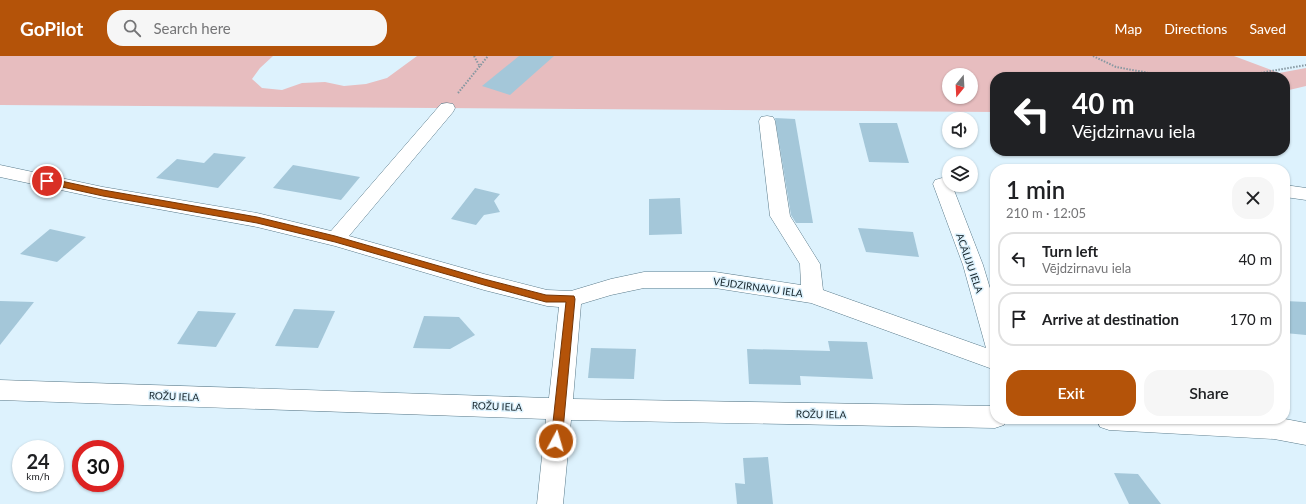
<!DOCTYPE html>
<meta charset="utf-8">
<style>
:root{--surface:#fff;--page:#f6f6f6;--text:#202124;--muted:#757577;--line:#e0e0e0;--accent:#b45309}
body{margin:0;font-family:Lato,sans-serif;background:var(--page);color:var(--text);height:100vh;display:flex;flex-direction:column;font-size:15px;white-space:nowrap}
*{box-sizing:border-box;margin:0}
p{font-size:13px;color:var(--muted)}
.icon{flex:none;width:22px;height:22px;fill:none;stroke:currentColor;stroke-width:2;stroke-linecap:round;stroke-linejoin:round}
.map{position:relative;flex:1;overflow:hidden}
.side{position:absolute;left:990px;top:108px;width:300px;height:260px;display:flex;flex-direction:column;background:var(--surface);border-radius:16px;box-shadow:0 1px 3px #0004}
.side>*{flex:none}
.guide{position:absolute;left:990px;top:16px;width:300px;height:84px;border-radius:16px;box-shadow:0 1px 3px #0004;background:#202124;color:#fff;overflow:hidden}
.needle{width:26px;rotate:198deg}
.buttons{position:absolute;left:942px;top:12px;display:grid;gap:8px}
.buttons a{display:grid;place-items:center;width:36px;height:36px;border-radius:50%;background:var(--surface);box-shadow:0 1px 3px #0004;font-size:20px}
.speed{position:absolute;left:12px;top:384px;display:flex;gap:8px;font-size:20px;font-weight:700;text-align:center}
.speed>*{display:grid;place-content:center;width:52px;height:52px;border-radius:50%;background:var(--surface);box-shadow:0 1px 3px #0004;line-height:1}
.speed small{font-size:10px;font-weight:400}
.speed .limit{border:6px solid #d22;background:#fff;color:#111}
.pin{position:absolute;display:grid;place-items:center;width:34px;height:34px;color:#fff;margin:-17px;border:2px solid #fff;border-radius:50%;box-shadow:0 1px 4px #0007}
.me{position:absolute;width:44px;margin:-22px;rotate:6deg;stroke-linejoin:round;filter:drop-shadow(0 0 3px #0008)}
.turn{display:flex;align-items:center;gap:14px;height:84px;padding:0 16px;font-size:18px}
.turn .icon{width:52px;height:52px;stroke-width:2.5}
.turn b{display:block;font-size:28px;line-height:34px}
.round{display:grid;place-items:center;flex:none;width:42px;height:42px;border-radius:16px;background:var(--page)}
.headline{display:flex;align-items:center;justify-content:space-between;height:68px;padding:0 16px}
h1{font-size:24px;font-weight:600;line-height:30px}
.button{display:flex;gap:8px;margin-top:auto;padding:8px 16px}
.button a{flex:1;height:46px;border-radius:16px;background:var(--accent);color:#fff;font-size:16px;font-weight:600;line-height:46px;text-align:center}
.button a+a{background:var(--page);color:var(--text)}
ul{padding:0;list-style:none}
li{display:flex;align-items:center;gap:12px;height:54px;margin:0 8px 6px;padding:0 8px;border:2px solid var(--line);border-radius:16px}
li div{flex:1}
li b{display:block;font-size:15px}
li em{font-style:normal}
header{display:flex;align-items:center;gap:24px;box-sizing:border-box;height:56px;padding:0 20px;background:var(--accent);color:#fff}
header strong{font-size:19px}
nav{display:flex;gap:22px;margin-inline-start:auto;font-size:14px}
.search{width:280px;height:36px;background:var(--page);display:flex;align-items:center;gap:10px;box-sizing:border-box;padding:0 14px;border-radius:16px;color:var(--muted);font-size:15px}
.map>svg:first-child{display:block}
.green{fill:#e7bdbf;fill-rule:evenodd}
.building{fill:#a4c7d9}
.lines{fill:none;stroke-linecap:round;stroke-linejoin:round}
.street-casing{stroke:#597a8a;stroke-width:1}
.path{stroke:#8597a0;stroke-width:2;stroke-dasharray:1.5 1.5;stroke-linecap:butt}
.street{fill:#fff;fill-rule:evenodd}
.route{fill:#b45309;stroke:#753606}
.labels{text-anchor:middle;stroke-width:3;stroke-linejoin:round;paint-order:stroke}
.street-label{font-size:10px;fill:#142228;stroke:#ddf2fd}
</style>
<header>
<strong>GoPilot</strong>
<div class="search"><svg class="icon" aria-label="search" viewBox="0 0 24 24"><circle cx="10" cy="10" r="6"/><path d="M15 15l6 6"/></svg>Search here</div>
<nav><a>Map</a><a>Directions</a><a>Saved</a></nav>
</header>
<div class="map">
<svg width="1306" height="448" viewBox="0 0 1306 448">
<rect width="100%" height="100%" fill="#ddf2fd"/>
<path class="green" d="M0 0H273L260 12 252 23 262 32 282 34 302 27 325 26 344 30 366 28 387 22 417 0H1234L1279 17 1306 12V30L1285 35V21H995V56L0 49ZM949 19H971V41H949Z"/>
<g class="building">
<polygon points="519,0 554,0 510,39 482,30"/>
<polygon points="775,62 795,63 813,167 796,167 791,159"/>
<polygon points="859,67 897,67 909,107 869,106"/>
<polygon points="214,97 246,101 218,132 156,122 177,103 204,107"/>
<polygon points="293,109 360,121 341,144 273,132"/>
<polygon points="475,132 500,138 494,145 500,156 484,159 476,169 451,163"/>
<polygon points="680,142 682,178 649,179 649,143"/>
<polygon points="858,172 913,176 919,201 866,196"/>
<polygon points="50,173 86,181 57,206 20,198"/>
<polygon points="0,245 34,246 0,289"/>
<polygon points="1285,245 1306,246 1306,279 1285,277"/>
<polygon points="294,253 335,255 318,292 275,290"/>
<polygon points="198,255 236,257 216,291 177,288"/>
<polygon points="424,260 459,261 475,279 450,293 413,292"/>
<polygon points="828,285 867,286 873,323 800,320 801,329 749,328 747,293 830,295"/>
<polygon points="591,292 636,293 634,323 588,322"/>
<polygon points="768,401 773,448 737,448 735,427 745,428 743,402"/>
<polygon points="1114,417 1138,418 1161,448 1129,448"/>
</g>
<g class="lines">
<defs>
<g id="street">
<polygon points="447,47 453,48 455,52 453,56 349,180 484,218 547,234 571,235 611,223 644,216 715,216 801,229 800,208 770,160 759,65 761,61 767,60 773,61 775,65 790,160 820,208 823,234 986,292 963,209 933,128 935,124 942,122 949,124 949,129 952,129 983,209 995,249 995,314 811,247 715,232 644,232 611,239 581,248 573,343 995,350 995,363 1006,363 1004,369 995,372 571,364 563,448 537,448 546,363 0,344 0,324 549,342 559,251 547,250 484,234 335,190 257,171 103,143 0,121 0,109 103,131 257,157 331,175 441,48"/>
<polygon points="1285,129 1306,132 1306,144 1285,141"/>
<polygon points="1097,363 1285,363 1306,367 1306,389 1274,383 1109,374 1100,371"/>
</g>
</defs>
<use href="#street" class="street-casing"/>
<g class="path">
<polyline points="474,0 480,11"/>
<polyline points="1093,0 1116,11 1171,21"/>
<polyline points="1237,21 1306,9"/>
<polyline points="458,37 488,0"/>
</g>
<use href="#street" class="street"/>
</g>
<polygon class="route" points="47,122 103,134 257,161 335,180 484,223 546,239 574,240 575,243 562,385 560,388 556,390 552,388 551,385 566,246 546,246 484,229 335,186 257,167 103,140 44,127 43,125"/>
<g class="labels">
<g class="street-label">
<text transform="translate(970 207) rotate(71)" y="4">ACĀLIJU IELA</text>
<text transform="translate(758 231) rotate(8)" y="4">VĒJDZIRNAVU IELA</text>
<text transform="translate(174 340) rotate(2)" y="4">ROŽU IELA</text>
<text transform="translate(497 350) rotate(2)" y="4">ROŽU IELA</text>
<text transform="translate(821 358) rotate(1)" y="4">ROŽU IELA</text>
</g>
</g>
</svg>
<div class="buttons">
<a><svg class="needle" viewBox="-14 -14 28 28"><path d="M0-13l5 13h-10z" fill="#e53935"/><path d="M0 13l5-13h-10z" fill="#757577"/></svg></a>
<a><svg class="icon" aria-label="sound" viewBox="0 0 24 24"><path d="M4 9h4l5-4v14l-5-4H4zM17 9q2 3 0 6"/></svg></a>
<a><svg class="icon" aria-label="layers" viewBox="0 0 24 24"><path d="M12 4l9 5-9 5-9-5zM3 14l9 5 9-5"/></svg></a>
</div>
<div class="speed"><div>24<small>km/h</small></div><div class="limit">30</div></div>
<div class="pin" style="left:47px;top:125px;background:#d93025"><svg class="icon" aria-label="arrive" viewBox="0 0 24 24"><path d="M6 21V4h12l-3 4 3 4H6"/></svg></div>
<svg class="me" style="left:556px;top:385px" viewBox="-20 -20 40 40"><circle r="17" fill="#b45309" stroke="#fff" stroke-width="3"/><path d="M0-11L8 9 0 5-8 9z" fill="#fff"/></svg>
<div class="guide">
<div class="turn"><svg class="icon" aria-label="left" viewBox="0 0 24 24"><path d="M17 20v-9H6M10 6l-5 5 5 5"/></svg><div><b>40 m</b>Vējdzirnavu iela</div></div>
</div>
<section class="side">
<div class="headline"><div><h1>1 min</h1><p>210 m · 12:05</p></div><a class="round"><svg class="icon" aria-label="close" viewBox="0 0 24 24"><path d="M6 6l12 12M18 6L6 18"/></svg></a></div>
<ul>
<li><svg class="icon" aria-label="left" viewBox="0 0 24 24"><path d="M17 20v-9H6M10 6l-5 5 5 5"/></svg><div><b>Turn left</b><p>Vējdzirnavu iela</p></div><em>40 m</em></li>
<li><svg class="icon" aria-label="arrive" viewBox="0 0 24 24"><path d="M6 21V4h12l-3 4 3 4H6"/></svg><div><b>Arrive at destination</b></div><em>170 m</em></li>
</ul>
<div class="button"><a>Exit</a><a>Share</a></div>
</section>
</div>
